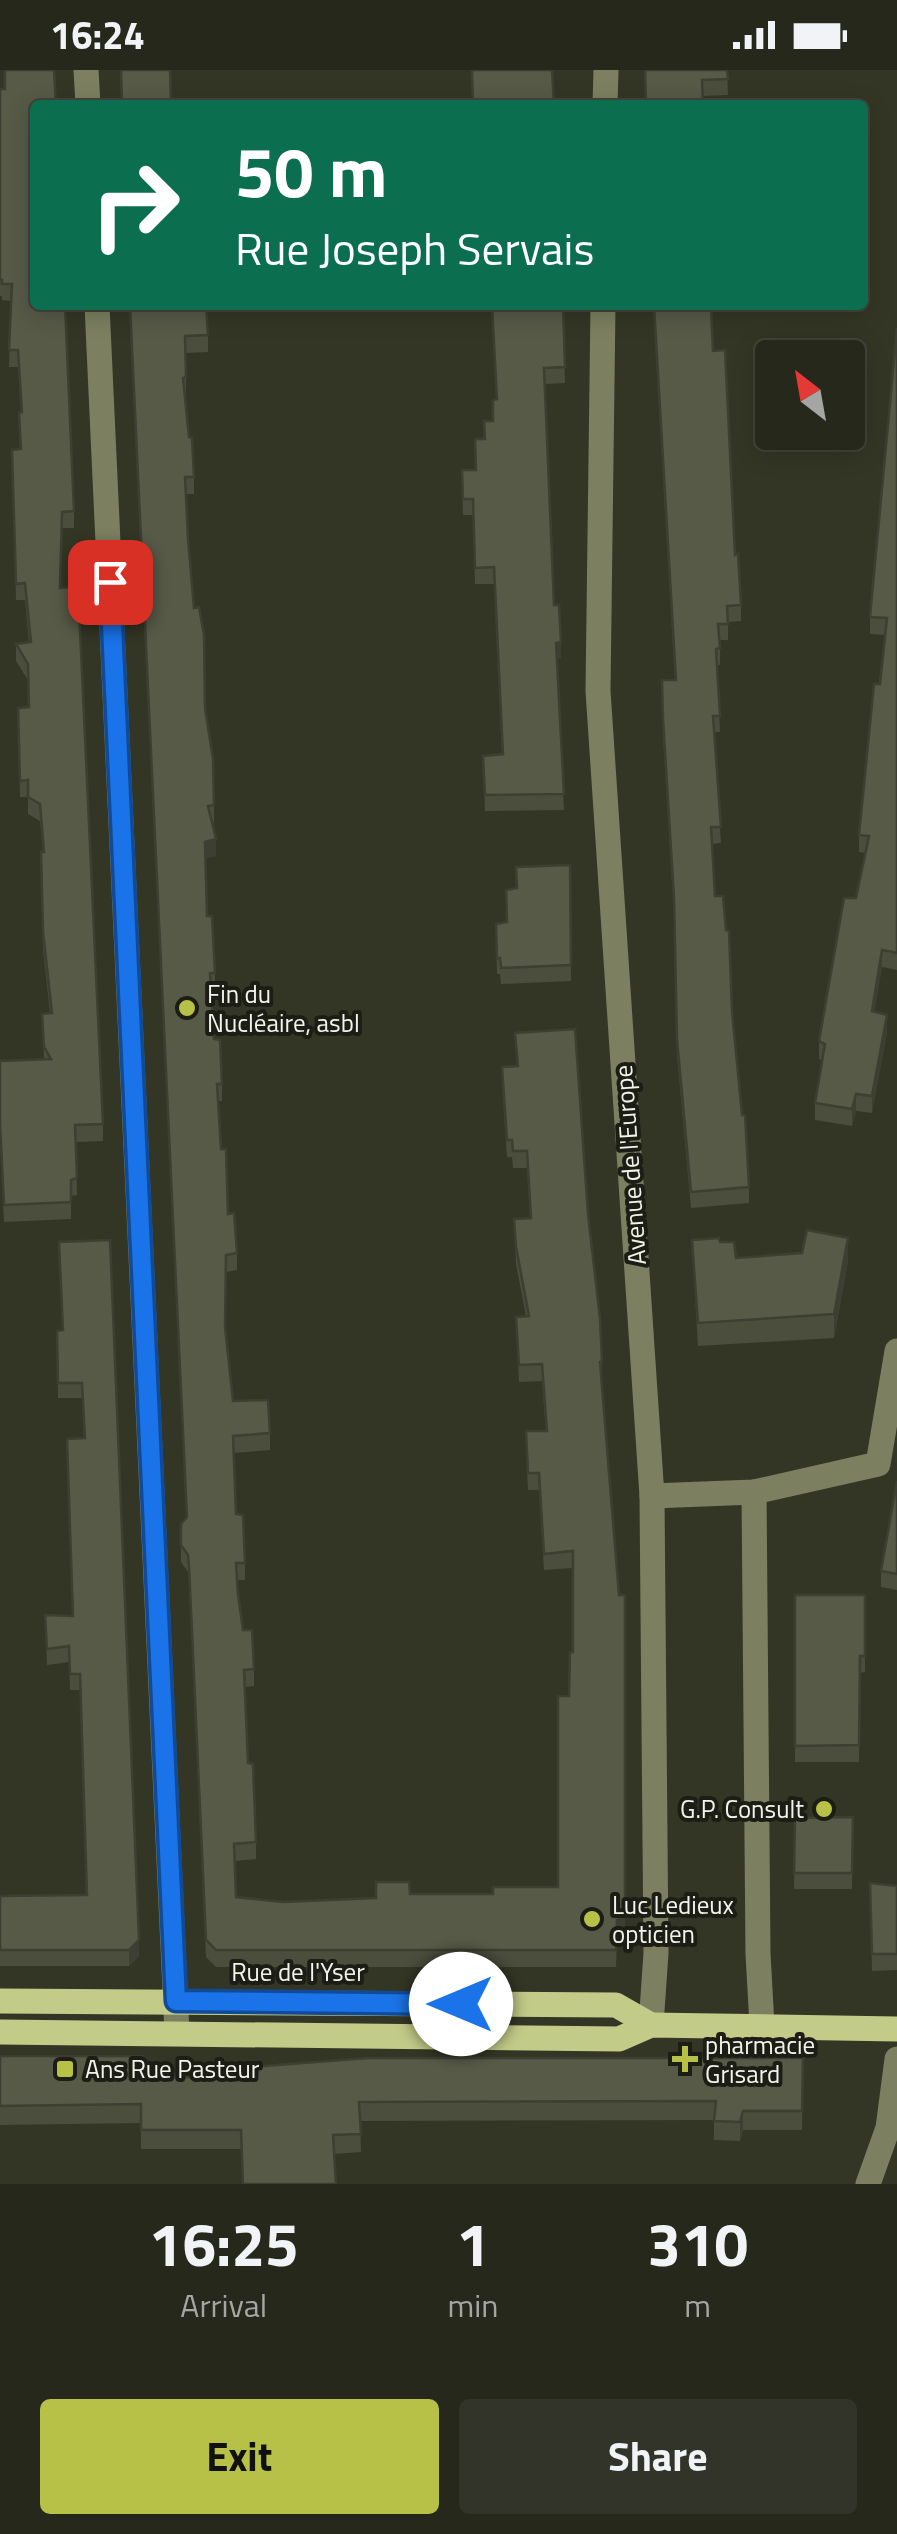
<!DOCTYPE html>
<meta charset="utf-8">
<style>
:root{--surface:#27281c;--page:#333429;--text:#f1f3f6;--muted:#a4a6a3;--line:#43443b;--accent:#b7c148}
body{margin:0;font-family:"Titillium Web",sans-serif;background:var(--page);color:var(--text);height:100vh;display:flex;flex-direction:column;font-size:38px;white-space:nowrap}
*{box-sizing:border-box;margin:0}
p{font-size:32px;color:var(--muted)}
.icon{flex:none;width:55px;height:55px;fill:none;stroke:currentColor;stroke-width:2;stroke-linecap:round;stroke-linejoin:round}
.map{position:relative;height:2114px;overflow:hidden}
.sheet{display:flex;flex-direction:column;background:var(--surface);flex:1}
.sheet>*{flex:none}
.guide{position:absolute;left:30px;top:30px;width:838px;height:210px;border-radius:10px;box-shadow:0 5px 25px #0003,0 0 0 2px var(--line);background:#0b6e4f;color:#fff;overflow:hidden}
.needle{width:65px;rotate:329deg}
.tools{position:absolute;left:755px;top:270px;display:grid;gap:20px}
.tools a{display:grid;place-items:center;width:110px;height:110px;border-radius:10px;background:var(--surface);box-shadow:0 5px 25px #0003,0 0 0 2px var(--line);font-size:50px}
.pin{position:absolute;display:grid;place-items:center;width:85px;height:85px;color:#fff;margin:-42px;border-radius:20px;box-shadow:0 5px 15px #0006}
.me{position:absolute;width:110px;margin:-55px;rotate:270deg;stroke-linejoin:round;filter:drop-shadow(0 0 8px #0008)}
.turn{display:flex;align-items:center;gap:35px;height:210px;padding:0 40px;font-size:45px}
.turn .icon{width:130px;height:130px;stroke-width:2.5}
.turn b{display:block;font-size:70px;line-height:85px}
.eta{display:flex;justify-content:space-evenly;align-items:center;height:170px;text-align:center}
.eta b{font-size:60px;font-weight:700;line-height:70px}
.primary-button{display:flex;gap:20px;margin-top:auto;padding:20px 40px}
.primary-button a{flex:1;height:115px;border-radius:10px;background:var(--accent);color:#111;font-size:40px;font-weight:700;line-height:115px;text-align:center}
.primary-button a+a{background:var(--page);color:var(--text)}
.status{display:flex;justify-content:space-between;align-items:center;height:70px;padding:0 50px;background:var(--surface);direction:ltr}
.status svg{height:28px;fill:currentColor}
.map>svg:first-child{display:block}
.lines{fill:none;stroke-linecap:round;stroke-linejoin:round}
.minor{stroke:#7c8060;stroke-width:25}
.major{stroke:#c3cb88;stroke-width:25}
.wall{fill:#4b4d3d}
.shaded-wall{fill:#3d3f32}
.building{fill:#575a47;stroke:#3d3f32;stroke-width:2.5}
.route-casing{stroke:#114b97;stroke-width:25}
.route{stroke:#1a73e8;stroke-width:18}
.poi-dot{fill:#b7c148;stroke:#1c1d15;stroke-width:4}
.labels{text-anchor:middle;stroke-width:8;stroke-linejoin:round;paint-order:stroke}
.poi-label{font-size:25px;fill:#f3f4e9;stroke:#1c1d15;text-anchor:start}
.street-label{font-size:25px;fill:#f3f4e9;stroke:#1c1d15}
</style>
<div class="status"><b>16:24</b><svg viewBox="0 0 49 12"><path d="M0 12V9h3v3zM5 12V6h3v6zM10 12V3h3v9zM15 12V0h3v12zM26 1h20v11H26zM47 4h2v5h-2z"/></svg></div>
<div class="map">
<svg width="897" height="2114" viewBox="0 0 897 2114">
<rect width="100%" height="100%" fill="#343625"/>
<g class="lines">
<g class="minor">
<polyline points="86,0 88,35"/>
<polyline points="605,35 606,0"/>
<polyline points="97,235 177,1963"/>
<polyline points="603,235 598,621 652,1426 656,1883 651,1955"/>
<polyline points="754,1422 758,1884 762,1955"/>
<polyline points="652,1426 754,1422 878,1394 897,1281"/>
<polyline points="868,2114 888,2058 897,1989"/>
</g>
<g class="major">
<polyline points="0,1931 616,1935 651,1955"/>
<polyline points="0,1962 619,1969 651,1955 897,1959"/>
</g>
</g>
<g class="wall">
<polygon points="727,0 728,25 703,26 645,35"/>
<polygon points="0,19 74,441 74,458 62,458 60,518 103,1054 103,1071 76,1072 77,1125 71,1126 71,1149 4,1152 0,1070 0,991 44,989 42,944 50,943 43,879 41,799 43,782 40,751 28,744 28,727 20,727 18,638 29,637 28,610 16,591 16,574 29,573 25,530 16,530 12,380 20,380 19,343 21,342 18,297 9,297 11,231 2,230 2,226 0,226"/>
<polygon points="129,235 206,235 208,265 208,282 186,283 186,324 185,325 194,407 194,424 186,424 188,469 214,735 214,752 212,753 216,786 205,788 207,846 215,903 215,920 211,920 214,969 222,1014 222,1031 218,1031 228,1144 237,1183 237,1200 226,1202 225,1258 233,1331 270,1363 270,1380 233,1383 236,1444 245,1493 245,1510 237,1510 243,1560 254,1599 254,1616 245,1617 248,1693 256,1772 256,1789 234,1791 236,1827 283,1832 376,1828 410,1824 493,1824 558,1817 573,1582 573,1498 544,1500 539,1420 528,1420 526,1378 546,1361 542,1311 519,1312 516,1247 526,1246 516,1194 514,1149 530,1148 527,1098 513,1098 512,1087 507,1087 502,1014 502,997 517,996 515,963 588,1144 602,1291 601,1309 625,1864 617,1867 616,1897 216,1897 206,1887 189,1512 188,1502 181,1492 181,1454 187,1448"/>
<polygon points="483,235 563,235 565,313 545,314 554,535 561,588 557,589 564,740 485,741 483,686 502,684 494,514 475,514 473,445 463,445 462,417 476,400 484,369 493,351 496,329 492,240 483,241"/>
<polygon points="653,235 711,235 713,281 741,535 741,551 728,552 728,570 720,570 720,595 717,595 720,662 714,662 721,773 712,774 715,826 732,941 749,1117 749,1133 691,1138 677,985 674,844 663,665 662,610 675,610"/>
<polygon points="897,258 897,900 882,897 874,942 887,962 872,1043 856,1041 852,1056 815,1050 815,1033 822,990 819,989 819,971 856,828 866,783 859,782 859,765 885,565 870,564 870,547"/>
<polygon points="570,795 571,911 501,914 500,904 497,904 496,854 507,852 516,818 516,797"/>
<polygon points="110,1170 139,1886 129,1896 0,1896 0,1826 86,1825 80,1620 70,1620 69,1592 47,1595 45,1545 72,1546 84,1368 82,1328 58,1328 57,1261 62,1260"/>
<polygon points="692,1170 720,1172 736,1188 848,1191 834,1268 698,1276"/>
<polygon points="897,1411 897,1520 881,1517 881,1501"/>
<polygon points="795,1525 865,1525 865,1602 860,1603 859,1692 795,1692"/>
<polygon points="853,1747 852,1819 794,1819 795,1748"/>
<polygon points="870,1813 897,1816 897,1900 872,1901"/>
<polygon points="0,1986 144,2007 239,2007 803,1988 802,2060 743,2060 740,2071 714,2070 714,2050 360,2051 361,2082 334,2084 241,2079 141,2079 141,2053 0,2055"/>
</g>
<g class="shaded-wall">
<polygon points="561,572 561,588 556,589 556,573"/>
<polygon points="216,769 216,786 205,789 205,772"/>
<polygon points="882,880 882,897 872,958 872,941"/>
<polygon points="887,945 887,962 872,1043 872,1026"/>
<polygon points="856,1024 856,1041 852,1056 852,1039"/>
<polygon points="848,1168 848,1191 834,1268 834,1244"/>
<polygon points="625,1542 625,1864 617,1867"/>
<polygon points="139,1870 139,1886 129,1896 129,1880"/>
<polygon points="743,2041 743,2060 740,2071 740,2052"/>
</g>
<g class="building">
<polygon points="5,0 54,0 56,35 35,35 35,235 65,235 74,441 62,442 60,518 78,517 103,1054 75,1055 77,1108 71,1110 71,1132 4,1135 0,1054 0,991 51,989 44,977 42,944 52,943 43,862 41,782 44,782 40,734 28,727 28,710 20,711 18,638 29,637 28,594 16,574 31,572 25,513 16,514 12,380 21,379 19,343 22,342 18,280 9,280 12,214 2,214 2,210 0,210 0,19 5,19"/>
<polygon points="121,0 170,0 171,35 122,35"/>
<polygon points="472,0 552,0 554,35 473,35"/>
<polygon points="645,0 727,0 728,9 702,10 703,35 646,35"/>
<polygon points="130,235 206,235 208,265 185,266 186,307 183,308 189,367 192,368 194,407 185,407 188,469 194,538 199,537 204,565 205,638 213,689 214,735 208,736 216,769 205,772 207,846 212,846 215,903 210,903 214,969 220,970 222,1014 217,1014 221,1079 226,1079 228,1144 234,1143 237,1183 226,1185 225,1257 233,1331 268,1330 270,1363 233,1366 236,1444 243,1445 245,1493 236,1493 238,1524 243,1560 252,1560 254,1599 244,1600 248,1693 253,1694 256,1772 234,1774 236,1827 283,1832 376,1828 376,1812 409,1812 410,1824 493,1824 493,1817 558,1817 558,1626 569,1626 570,1583 573,1582 573,1481 544,1484 539,1403 528,1403 526,1361 547,1361 542,1294 519,1295 516,1247 529,1246 516,1177 514,1149 531,1148 527,1081 513,1081 512,1070 507,1070 502,997 518,996 515,963 575,959 588,1144 600,1249 602,1291 600,1292 619,1525 625,1525 625,1847 617,1850 616,1880 216,1880 206,1870 189,1496 188,1485 181,1475 181,1454 187,1447"/>
<polygon points="492,235 563,235 565,297 544,298 554,535 559,535 561,572 556,573 564,724 485,725 483,686 503,684 494,497 475,498 473,429 463,429 462,400 476,400 475,369 485,369 484,351 493,351 493,330 497,329"/>
<polygon points="654,235 711,235 713,281 725,280 735,485 738,484 741,535 727,536 728,554 718,554 720,578 716,579 720,646 713,646 721,757 711,757 715,826 723,826 726,860 729,861 732,941 742,1045 745,1045 749,1117 691,1122 677,969 674,828 663,649 662,610 676,610"/>
<polygon points="897,258 897,883 882,880 872,941 887,945 872,1026 856,1024 852,1039 815,1033 825,974 819,971 844,828 856,828 869,766 859,765 874,614 880,614 887,548 870,547"/>
<polygon points="570,795 571,895 501,898 500,888 497,888 496,854 507,852 506,820 517,818 516,797"/>
<polygon points="807,1160 848,1168 834,1244 698,1253 692,1170 719,1168 720,1172 734,1172 736,1188 802,1183"/>
<polygon points="110,1170 139,1870 129,1880 0,1880 0,1826 87,1825 80,1604 70,1604 69,1576 47,1579 45,1545 73,1546 67,1369 85,1368 82,1313 58,1313 57,1261 63,1260 59,1172"/>
<polygon points="897,1411 897,1504 881,1501"/>
<polygon points="795,1525 865,1525 865,1586 860,1586 859,1675 795,1676"/>
<polygon points="853,1747 852,1803 794,1803 795,1748"/>
<polygon points="870,1813 897,1816 897,1884 872,1884"/>
<polygon points="0,1986 143,1986 144,2007 240,2007 239,1998 368,1988 803,1988 802,2041 743,2041 740,2052 714,2051 716,2031 359,2032 361,2064 333,2065 336,2114 243,2114 241,2060 141,2060 141,2034 0,2036"/>
</g>
<g class="lines">
<defs>
<polyline id="route" points="110,512 176,1931 461,1934"/>
</defs>
<use href="#route" class="route-casing"/>
<use href="#route" class="route"/>
</g>
<g class="poi-dot">
<circle cx="187" cy="938" r="10"/>
<circle cx="824" cy="1739" r="10"/>
<circle cx="592" cy="1849" r="10"/>
<path d="M680 1974h10v10h10v10h-10v10h-10v-10h-10v-10h10z"/>
<rect x="55" y="1989" width="20" height="20" rx="5"/>
</g>
<g class="labels">
<g class="poi-label">
<text x="207" y="933">Fin du<tspan x="207" dy="29">Nucléaire, asbl</tspan></text>
<text x="804" y="1748" text-anchor="end">G.P. Consult</text>
<text x="612" y="1844">Luc Ledieux<tspan x="612" dy="29">opticien</tspan></text>
<text x="705" y="1984">pharmacie<tspan x="705" dy="29">Grisard</tspan></text>
<text x="85" y="2008">Ans Rue Pasteur</text>
</g>
<g class="street-label">
<text transform="translate(630 1095) rotate(-94)" y="9">Avenue de l'Europe</text>
<text x="298" y="1911">Rue de l'Yser</text>
</g>
</g>
</svg>
<div class="tools">
<a><svg class="needle" viewBox="-14 -14 28 28"><path d="M0-13l5 13h-10z" fill="#e53935"/><path d="M0 13l5-13h-10z" fill="#a4a6a3"/></svg></a>
</div>
<div class="pin" style="left:110px;top:512px;background:#d93025"><svg class="icon" aria-label="arrive" viewBox="0 0 24 24"><path d="M6 21V4h12l-3 4 3 4H6"/></svg></div>
<svg class="me" style="left:461px;top:1934px" viewBox="-20 -20 40 40"><circle r="19" fill="#fff"/><path d="M0-13L10 11 0 6-10 11z" fill="#1a73e8"/></svg>
<div class="guide">
<div class="turn"><svg class="icon" aria-label="right" viewBox="0 0 24 24"><path d="M7 20v-9h11M14 6l5 5-5 5"/></svg><div><b>50 m</b>Rue Joseph Servais</div></div>
</div>
</div>
<section class="sheet">
<div class="eta">
<div><b>16:25</b><p>Arrival</p></div>
<div><b>1</b><p>min</p></div>
<div><b>310</b><p>m</p></div>
</div>
<div class="primary-button"><a>Exit</a><a>Share</a></div>
</section>
